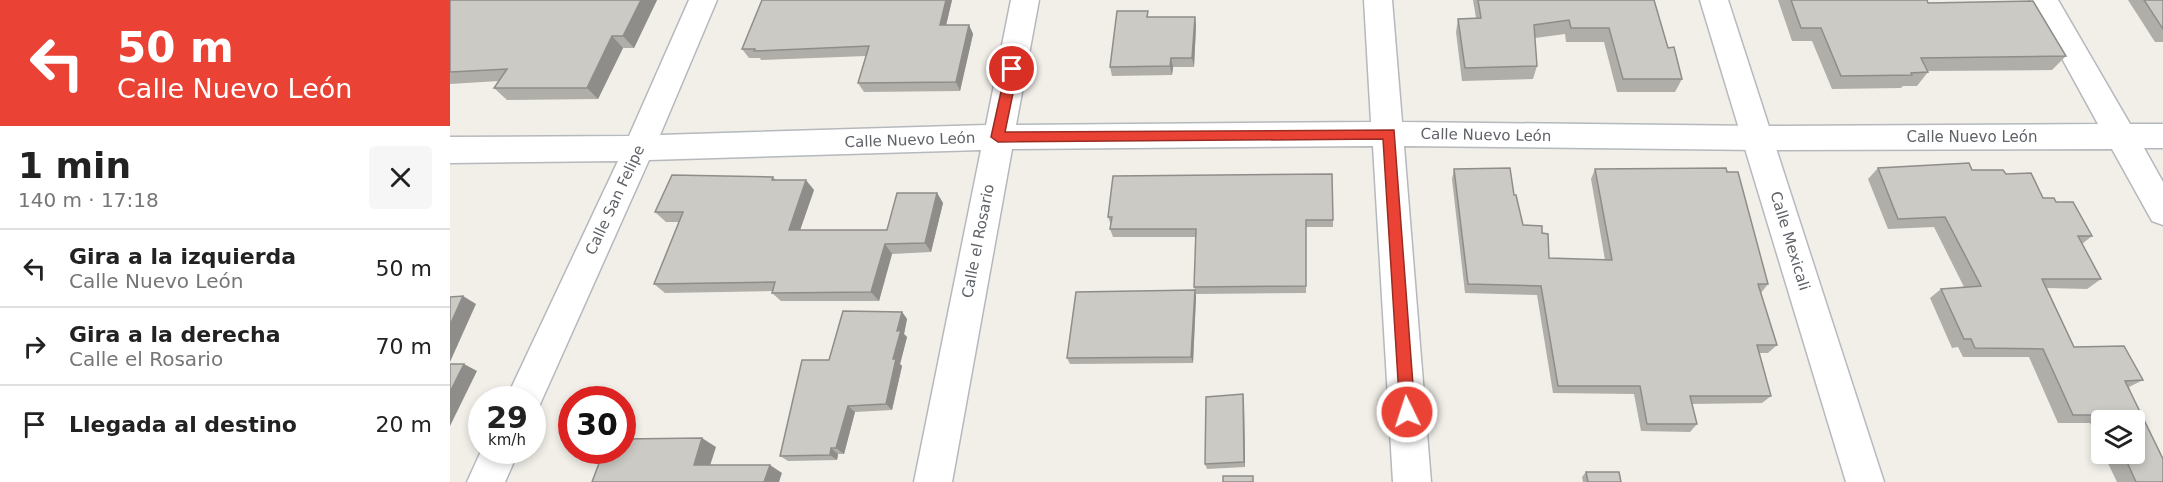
<!DOCTYPE html>
<html lang="es">
<meta charset="utf-8">
<style>
:root{--surface:#fff;--page:#f6f6f6;--text:#222;--muted:#767676;--line:#e0e0e0}
body{margin:0;font-family:"DejaVu Sans",sans-serif;background:var(--page);color:var(--text);height:100vh;display:flex;flex-direction:column;font-size:22px;white-space:nowrap}
*{box-sizing:border-box;margin:0}
p{font-size:20px;color:var(--muted)}
.icon{flex:none;width:33px;height:33px;fill:none;stroke:currentColor;stroke-width:2;stroke-linecap:round;stroke-linejoin:round}
.map{position:relative;flex:1;overflow:hidden}
.details{display:flex;flex-direction:column;background:var(--surface);width:450px}
.details>*{flex:none}
.top-card{background:#ea4335;color:#fff;overflow:hidden}
.tools{position:absolute;left:1641px;top:410px;display:grid;gap:12px}
.tools a{display:grid;place-items:center;width:54px;height:54px;border-radius:6px;background:var(--surface);box-shadow:0 3px 9px #0003;font-size:30px}
.speed{position:absolute;left:18px;top:386px;display:flex;gap:12px;font-size:30px;font-weight:700;text-align:center}
.speed>*{display:grid;place-content:center;width:78px;height:78px;border-radius:50%;background:var(--surface);box-shadow:0 3px 9px #0003;line-height:1}
.speed small{font-size:15px;font-weight:400}
.speed .limit{border:9px solid #d22;background:#fff;color:#111}
.pin{position:absolute;display:grid;place-items:center;width:51px;height:51px;color:#fff;margin:-26px;border:3px solid #fff;border-radius:50%;box-shadow:0 2px 6px #0007}
.me{position:absolute;width:66px;margin:-33px;rotate:356deg;stroke-linejoin:round;filter:drop-shadow(0 0 4px #0008)}
.turn{display:flex;align-items:center;gap:21px;height:126px;padding:0 18px;font-size:27px}
.turn .icon{width:78px;height:78px;stroke-width:2.5}
.turn b{display:block;font-size:42px;line-height:51px}
.round{display:grid;place-items:center;flex:none;width:63px;height:63px;border-radius:6px;background:var(--page)}
.summary{display:flex;align-items:center;justify-content:space-between;height:102px;padding:0 18px}
h1{font-size:36px;font-weight:800;line-height:45px}
ul{padding:0;list-style:none}
li{display:flex;align-items:center;gap:18px;height:78px;padding:0 18px;border-top:2px solid var(--line)}
li div{flex:1}
li b{display:block;font-size:22px}
li em{font-style:normal}
main{display:flex;flex:1;min-height:0}
.map>svg:first-child{display:block}
.lines{fill:none;stroke-linecap:round;stroke-linejoin:round}
.street-casing{stroke:#b5b8bc;stroke-width:3}
.secondary-casing{stroke:#b6babf;stroke-width:3}
.street{fill:#fff;fill-rule:evenodd}
.secondary{fill:#fff;fill-rule:evenodd}
.wall{fill:#afaea9}
.shaded-wall{fill:#8f8d8a}
.building{fill:#cccac5;stroke:#8f8d8a;stroke-width:1.5}
.route{fill:#ea4335;stroke:#982c22;stroke-width:1.5}
.labels{text-anchor:middle;stroke-width:6;stroke-linejoin:round;paint-order:stroke}
.street-label{font-size:15px;fill:#5f6368;stroke:#fff}
</style>
<main>
<section class="details">
<div class="top-card">
<div class="turn"><svg class="icon" aria-label="left" viewBox="0 0 24 24"><path d="M17 20v-9H6M10 6l-5 5 5 5"/></svg><div><b>50 m</b>Calle Nuevo León</div></div>
</div>
<div class="summary"><div><h1>1 min</h1><p>140 m · 17:18</p></div><a class="round"><svg class="icon" aria-label="close" viewBox="0 0 24 24"><path d="M6 6l12 12M18 6L6 18"/></svg></a></div>
<ul>
<li><svg class="icon" aria-label="left" viewBox="0 0 24 24"><path d="M17 20v-9H6M10 6l-5 5 5 5"/></svg><div><b>Gira a la izquierda</b><p>Calle Nuevo León</p></div><em>50 m</em></li>
<li><svg class="icon" aria-label="right" viewBox="0 0 24 24"><path d="M7 20v-9h11M14 6l5 5-5 5"/></svg><div><b>Gira a la derecha</b><p>Calle el Rosario</p></div><em>70 m</em></li>
<li><svg class="icon" aria-label="arrive" viewBox="0 0 24 24"><path d="M6 21V4h12l-3 4 3 4H6"/></svg><div><b>Llegada al destino</b></div><em>20 m</em></li>
</ul>
</section>
<div class="map">
<svg width="1713" height="482" viewBox="0 0 1713 482">
<rect width="100%" height="100%" fill="#f1efe8"/>
<g class="lines">
<defs>
<g id="street">
<polygon points="239,0 267,0 210,135 536,125 561,0 589,0 566,125 921,122 914,0 942,0 952,122 1309,126 1648,124 1580,0 1608,0 1680,124 1713,124 1713,148 1694,148 1713,182 1713,225 1702,221 1662,149 1309,150 954,146 981,482 943,482 923,146 562,149 502,482 464,482 531,150 199,160 87,411 82,413 82,399 56,399 168,161 0,163 0,137 179,136"/>
<polygon points="32,449 69,450 55,482 17,482"/>
</g>
<polygon id="secondary" points="1250,0 1278,0 1434,482 1396,482"/>
</defs>
<use href="#street" class="street-casing"/>
<use href="#secondary" class="secondary-casing"/>
<use href="#street" class="street"/>
<use href="#secondary" class="secondary"/>
</g>
<g class="wall">
<polygon points="0,0 207,0 184,48 173,48 148,99 57,100 44,88 49,81 0,84"/>
<polygon points="312,0 502,0 496,25 519,25 523,34 510,91 414,92 408,83 416,56 311,60 310,58 299,58 292,49"/>
<polygon points="1023,0 1204,0 1218,48 1232,79 1225,92 1167,92 1154,42 1116,42 1115,34 1085,38 1087,66 1083,79 1012,81 1006,32 1008,19 1026,18"/>
<polygon points="1328,0 1477,0 1478,3 1616,56 1602,70 1477,71 1478,72 1467,86 1453,86 1451,88 1382,89 1362,41 1342,41"/>
<polygon points="1678,0 1713,0 1713,42 1705,42"/>
<polygon points="699,17 745,17 746,26 744,67 723,67 722,75 662,76 660,67"/>
<polygon points="1428,168 1522,170 1556,174 1593,198 1606,202 1642,236 1632,244 1651,279 1637,289 1597,288 1624,347 1693,380 1679,387 1713,482 1667,482 1653,453 1684,453 1684,420 1652,420 1652,449 1640,423 1608,423 1579,357 1513,357 1508,347 1502,348 1480,298 1491,289 1514,287 1484,227 1438,229 1418,179"/>
<polygon points="1004,169 1064,195 1073,225 1092,233 1099,258 1155,260 1141,179 1145,169 1318,284 1311,293 1327,345 1318,353 1309,353 1321,396 1312,403 1242,404 1247,424 1240,432 1191,431 1184,394 1103,393 1087,295 1015,293 1002,179"/>
<polygon points="323,177 326,180 364,190 350,230 437,230 487,193 493,203 481,252 442,254 429,301 331,301 322,293 322,291 215,293 204,284 229,222 216,222 205,212"/>
<polygon points="658,217 883,220 883,227 856,227 856,293 746,294 744,287 746,237 663,237 660,229 661,225"/>
<polygon points="745,290 746,297 743,363 620,364 617,358"/>
<polygon points="452,312 457,319 454,334 457,337 450,364 452,366 442,410 405,412 394,454 388,454 387,460 338,461 330,456 379,360"/>
<polygon points="794,400 795,467 757,469 755,464"/>
<polygon points="1136,472 1171,482 1133,482 1132,477"/>
</g>
<g class="shaded-wall">
<polygon points="191,0 207,0 184,48 173,36"/>
<polygon points="496,0 502,0 494,34 490,25"/>
<polygon points="745,17 746,26 744,67 742,58"/>
<polygon points="519,25 523,34 510,91 506,82"/>
<polygon points="162,36 173,48 148,99 137,88"/>
<polygon points="721,58 723,67 722,75 720,66"/>
<polygon points="356,180 364,190 347,239 339,230"/>
<polygon points="487,193 493,203 481,252 475,243"/>
<polygon points="435,244 442,254 429,301 421,292"/>
<polygon points="745,290 746,297 743,363 741,357"/>
<polygon points="13,296 26,304 0,362 0,325"/>
<polygon points="452,312 457,319 454,334 457,337 450,364 452,366 442,410 436,404 447,331"/>
<polygon points="14,364 27,371 0,426 0,392"/>
<polygon points="793,394 794,400 795,467 794,462"/>
<polygon points="398,406 405,412 394,454 386,448"/>
<polygon points="252,438 266,447 258,472 244,465"/>
<polygon points="381,448 388,454 387,460 380,455"/>
<polygon points="320,465 332,473 329,482 314,482"/>
</g>
<g class="building">
<polygon points="0,0 191,0 173,36 162,36 137,88 44,88 57,69 0,72"/>
<polygon points="312,0 496,0 490,25 519,25 506,82 408,83 419,46 304,51 305,49 292,49"/>
<polygon points="1028,0 1204,0 1218,48 1224,47 1232,79 1173,79 1159,28 1121,28 1119,20 1084,25 1087,66 1015,68 1008,19 1031,18"/>
<polygon points="1341,0 1477,0 1478,3 1583,1 1616,56 1471,58 1478,72 1461,73 1462,75 1391,76 1371,28 1351,28"/>
<polygon points="1694,0 1713,0 1713,29"/>
<polygon points="667,11 698,11 697,17 745,17 742,58 721,58 720,66 660,67"/>
<polygon points="1519,163 1522,170 1553,170 1556,174 1581,173 1593,198 1604,198 1606,202 1623,202 1642,236 1628,236 1651,279 1592,279 1624,347 1674,346 1693,380 1675,381 1713,459 1713,482 1686,482 1673,453 1684,453 1684,420 1657,420 1655,415 1623,415 1593,349 1525,348 1521,339 1514,339 1491,289 1531,286 1495,217 1448,219 1428,168"/>
<polygon points="1060,168 1064,195 1066,195 1073,225 1092,226 1092,233 1098,234 1099,258 1162,260 1145,169 1276,168 1277,172 1288,172 1318,284 1308,284 1327,345 1307,345 1321,396 1240,396 1247,424 1197,424 1190,386 1108,386 1091,286 1018,284 1004,169"/>
<polygon points="882,174 883,220 856,220 856,286 744,287 746,229 660,229 662,217 658,217 663,176"/>
<polygon points="222,175 323,177 322,180 356,180 339,230 437,230 447,193 487,193 475,243 435,244 421,292 322,293 325,282 204,284 233,212 205,212"/>
<polygon points="745,290 741,357 617,358 626,292"/>
<polygon points="13,296 0,325 0,297"/>
<polygon points="393,311 452,312 447,331 451,330 443,359 446,359 436,404 398,406 386,448 381,448 380,455 330,456 352,360 379,360"/>
<polygon points="0,364 14,364 0,392"/>
<polygon points="793,394 794,462 755,464 756,397"/>
<polygon points="252,438 244,465 320,465 314,482 142,482 154,450 172,450 172,439"/>
<polygon points="1136,472 1169,472 1171,482 1138,482"/>
<rect x="773" y="476" width="30" height="6"/>
</g>
<polygon class="route" points="562,64 568,69 555,132 944,130 965,412 963,417 957,420 952,417 950,412 933,139 548,142 541,137 556,69"/>
<g class="labels">
<g class="street-label">
<text transform="translate(1036 135) rotate(1)" y="5">Calle Nuevo León</text>
<text x="1522" y="142">Calle Nuevo León</text>
<text transform="translate(460 140) rotate(-2)" y="5">Calle Nuevo León</text>
<text transform="translate(165 200) rotate(-65)" y="5">Calle San Felipe</text>
<text transform="translate(528 241) rotate(-79)" y="5">Calle el Rosario</text>
<text transform="translate(1340 241) rotate(73)" y="5">Calle Mexicali</text>
</g>
</g>
</svg>
<div class="tools">
<a><svg class="icon" aria-label="layers" viewBox="0 0 24 24"><path d="M12 4l9 5-9 5-9-5zM3 14l9 5 9-5"/></svg></a>
</div>
<div class="speed"><div>29<small>km/h</small></div><div class="limit">30</div></div>
<div class="pin" style="left:562px;top:69px;background:#d93025"><svg class="icon" aria-label="arrive" viewBox="0 0 24 24"><path d="M6 21V4h12l-3 4 3 4H6"/></svg></div>
<svg class="me" style="left:957px;top:412px" viewBox="-20 -20 40 40"><circle r="17" fill="#ea4335" stroke="#fff" stroke-width="3"/><path d="M0-11L8 9 0 5-8 9z" fill="#fff"/></svg>
</div>
</main>
